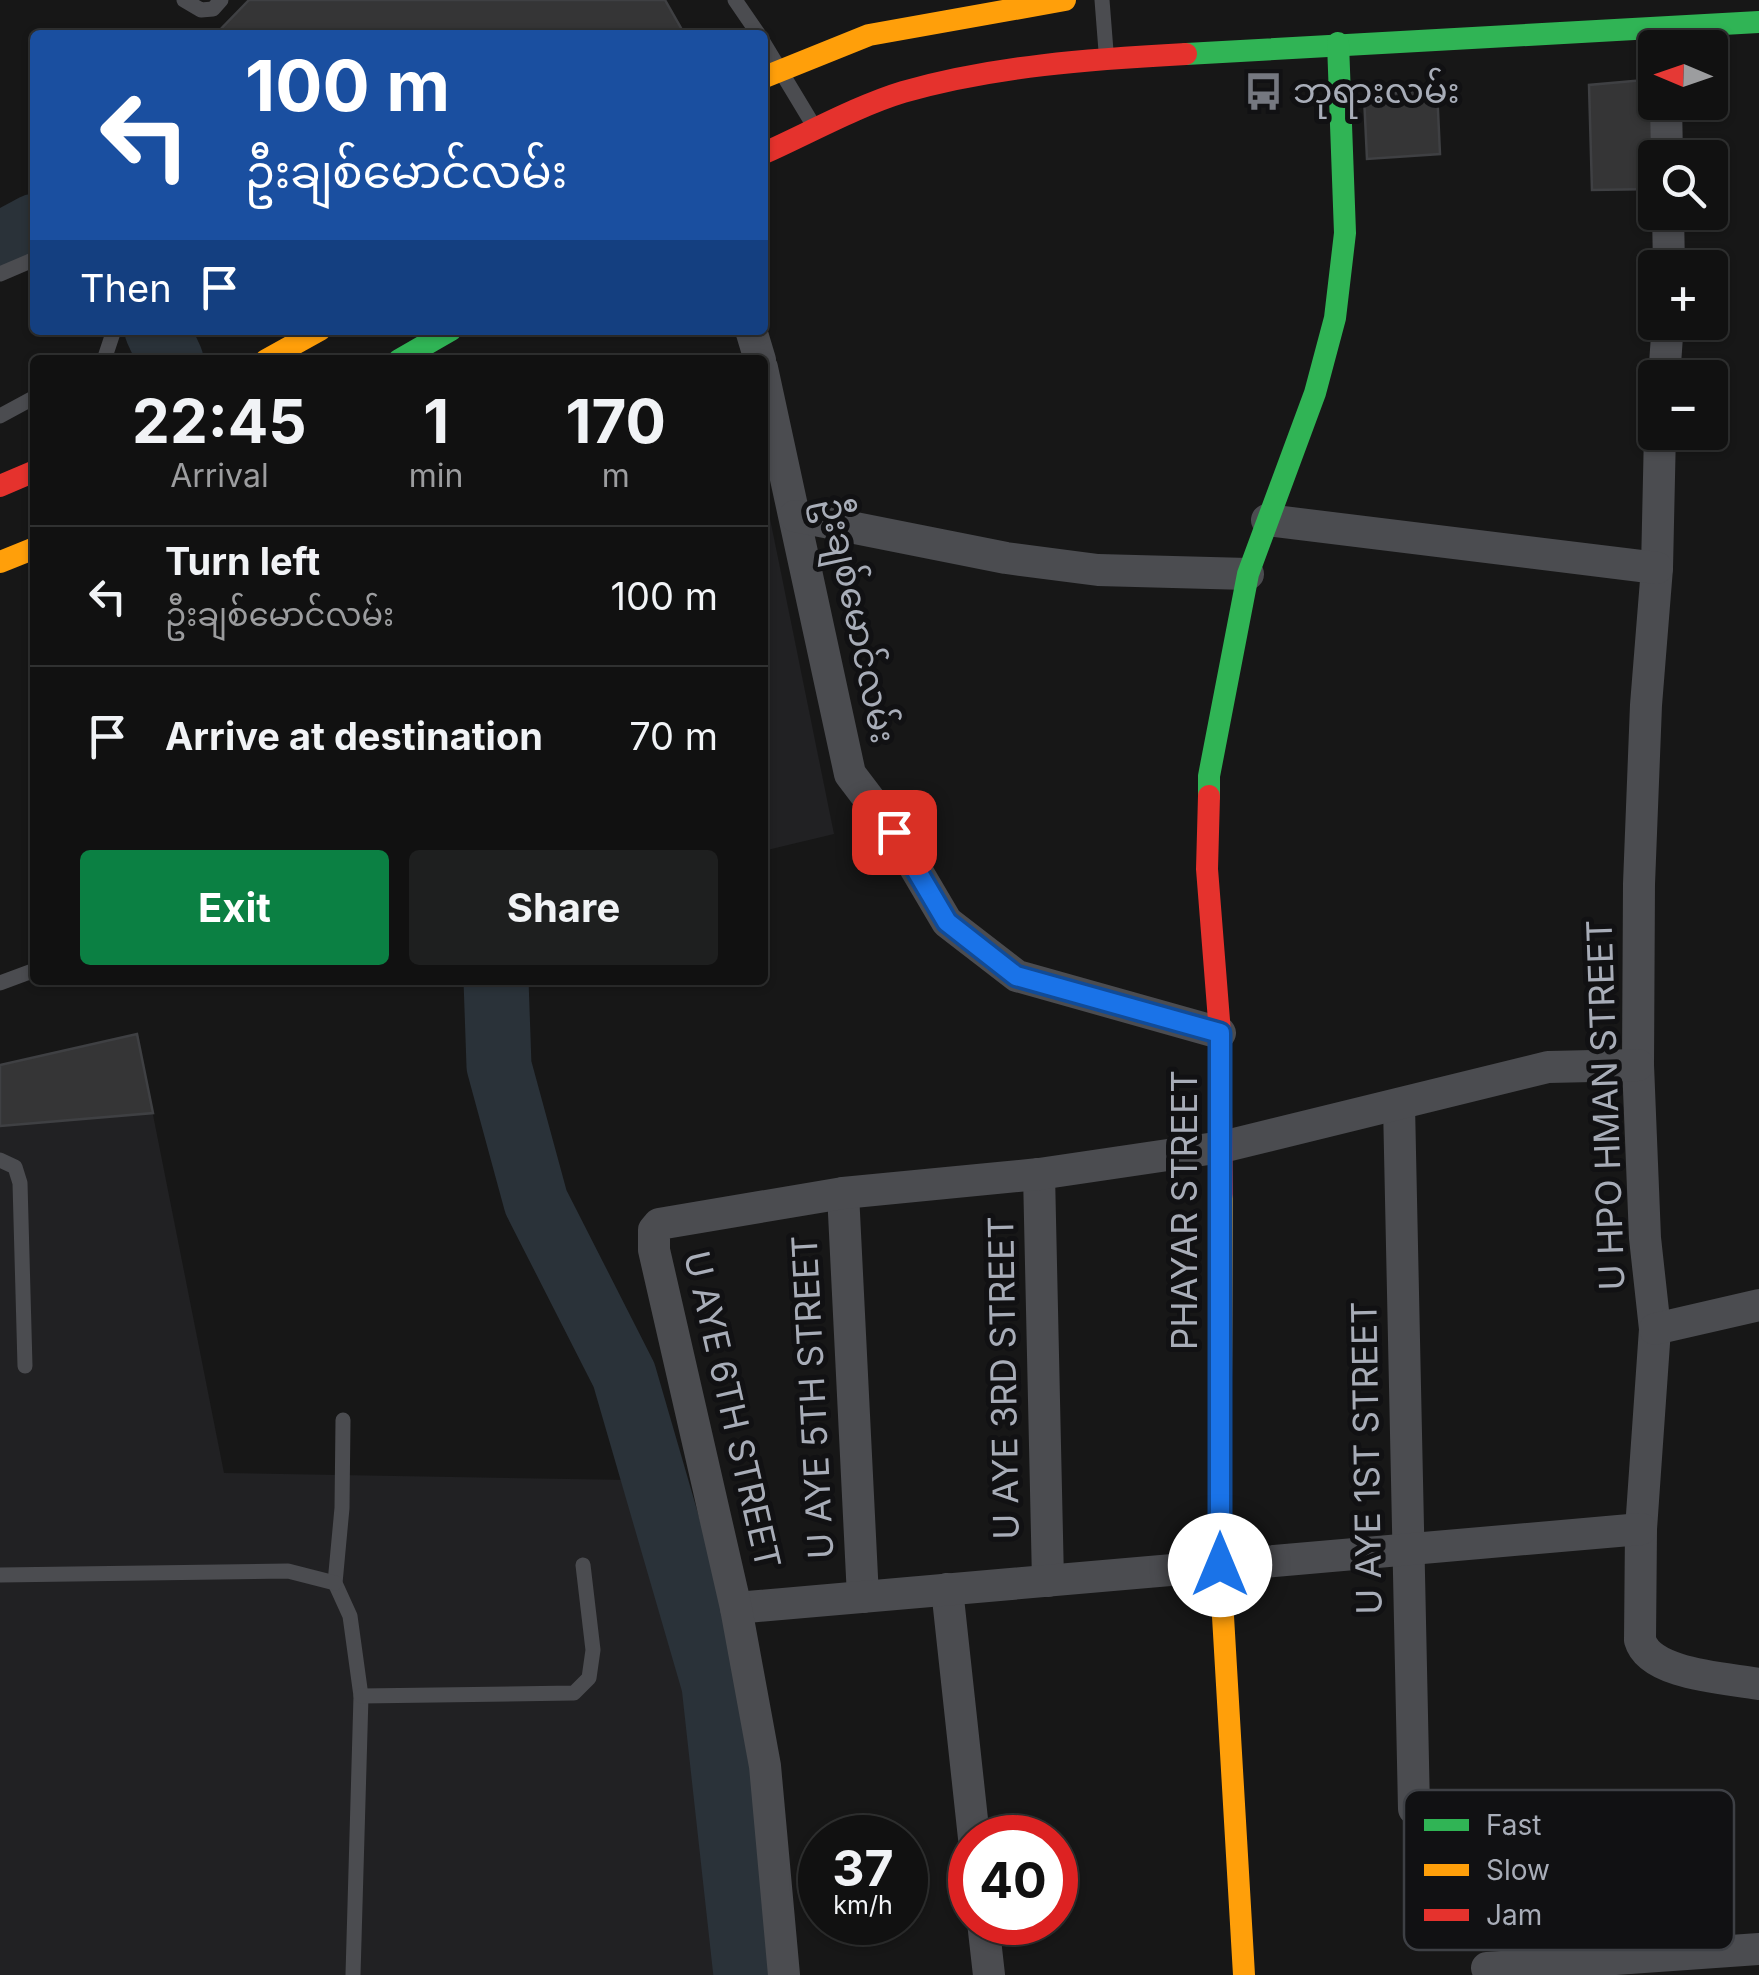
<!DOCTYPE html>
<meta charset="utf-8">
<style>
:root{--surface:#111;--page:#1e1f1f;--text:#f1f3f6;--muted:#9c9d9f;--line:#303131;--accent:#0b8043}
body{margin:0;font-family:Inter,"Noto Sans Myanmar",sans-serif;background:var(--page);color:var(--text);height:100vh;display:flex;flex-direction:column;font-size:38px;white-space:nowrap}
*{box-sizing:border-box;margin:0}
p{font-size:32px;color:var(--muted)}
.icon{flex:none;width:55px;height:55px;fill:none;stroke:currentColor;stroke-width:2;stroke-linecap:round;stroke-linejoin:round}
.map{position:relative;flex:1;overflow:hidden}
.sheet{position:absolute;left:30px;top:355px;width:738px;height:630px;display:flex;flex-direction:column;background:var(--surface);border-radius:10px;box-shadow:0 2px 8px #0004,0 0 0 2px var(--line)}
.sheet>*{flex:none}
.guide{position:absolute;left:30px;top:30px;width:738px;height:305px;border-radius:10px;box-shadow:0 2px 8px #0004,0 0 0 2px var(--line);background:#1a4fa0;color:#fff;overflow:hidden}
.needle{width:65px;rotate:272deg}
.buttons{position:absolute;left:1638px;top:30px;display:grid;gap:20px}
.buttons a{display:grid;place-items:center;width:90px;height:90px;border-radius:10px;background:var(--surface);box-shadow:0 2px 8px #0004,0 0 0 2px var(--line);font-size:50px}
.speed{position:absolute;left:798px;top:1815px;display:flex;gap:20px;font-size:50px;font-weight:700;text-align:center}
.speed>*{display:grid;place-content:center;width:130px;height:130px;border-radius:50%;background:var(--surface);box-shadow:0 2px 8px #0004,0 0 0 2px var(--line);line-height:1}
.speed small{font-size:25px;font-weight:400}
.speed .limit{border:15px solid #d22;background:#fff;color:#111}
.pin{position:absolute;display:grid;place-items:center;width:85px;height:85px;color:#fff;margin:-42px;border-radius:20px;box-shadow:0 5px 15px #0006}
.me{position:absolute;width:110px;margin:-55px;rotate:0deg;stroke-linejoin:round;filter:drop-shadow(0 0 8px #0008)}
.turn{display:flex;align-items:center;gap:35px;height:210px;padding:0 50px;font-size:45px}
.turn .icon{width:130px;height:130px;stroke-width:2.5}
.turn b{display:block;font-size:70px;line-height:85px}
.then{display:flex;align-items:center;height:95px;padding:0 50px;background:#0003;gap:20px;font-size:38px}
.eta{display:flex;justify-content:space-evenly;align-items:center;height:170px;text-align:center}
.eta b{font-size:60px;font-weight:700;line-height:70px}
.cta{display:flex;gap:20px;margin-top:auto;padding:20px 50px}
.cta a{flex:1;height:115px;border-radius:10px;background:var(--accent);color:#fff;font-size:40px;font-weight:700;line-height:115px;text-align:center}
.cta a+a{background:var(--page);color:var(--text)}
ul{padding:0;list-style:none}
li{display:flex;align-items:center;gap:30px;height:140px;padding:0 50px;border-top:2px solid var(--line)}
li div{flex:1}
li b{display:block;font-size:38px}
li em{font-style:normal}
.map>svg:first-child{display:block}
.built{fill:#212123}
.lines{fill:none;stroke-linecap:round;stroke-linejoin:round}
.river{stroke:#2a3239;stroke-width:65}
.building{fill:#353536;stroke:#3f4043;stroke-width:2.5}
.lane{stroke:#4b4c50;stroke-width:15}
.street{stroke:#4b4c50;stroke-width:32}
.fast{stroke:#30b455;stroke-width:22}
.slow{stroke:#ff9f0a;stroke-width:22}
.jam{stroke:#e5322d;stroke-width:22}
.route-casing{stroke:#114b97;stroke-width:25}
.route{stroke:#1a73e8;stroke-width:18}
.labels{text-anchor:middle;stroke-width:10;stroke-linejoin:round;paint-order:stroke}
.poi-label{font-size:35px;fill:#a8adb8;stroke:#111113;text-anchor:start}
.street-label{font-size:35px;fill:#a8adb8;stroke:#111113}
.key{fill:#111113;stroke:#3e4045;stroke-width:2.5}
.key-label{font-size:28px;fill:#a8adb8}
</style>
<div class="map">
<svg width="1759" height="1975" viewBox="0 0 1759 1975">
<rect width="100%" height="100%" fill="#171717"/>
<g class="built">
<polygon points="763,484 834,834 763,851 762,851"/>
<polygon points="137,1034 224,1473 631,1480 690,1680 726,1975 0,1975 0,1065"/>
</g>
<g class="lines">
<g class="river">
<polyline points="0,245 35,226"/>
<polyline points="157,330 171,360"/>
<polyline points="496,980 499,1066 536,1202 624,1375 714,1685 746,1975"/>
</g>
</g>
<g class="building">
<polygon points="249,0 665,0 685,35 215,35"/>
<polygon points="1655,79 1655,189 1592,190 1589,85"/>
<polygon points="1437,89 1440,154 1367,159 1364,96"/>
<polygon points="137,1034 153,1113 0,1126 0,1065"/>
</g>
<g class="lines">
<g class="lane">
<polyline points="184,0 201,10 213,9 221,0"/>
<polyline points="735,0 759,35"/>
<polyline points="1102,0 1106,51"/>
<polyline points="762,40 812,123"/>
<polyline points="0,274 35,259"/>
<polyline points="104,360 114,330"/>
<polyline points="0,416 35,397"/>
<polyline points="0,983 35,970"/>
<polyline points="0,1160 15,1167 20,1183 25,1366"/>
<polyline points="343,1420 342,1508 335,1583 350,1616 361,1696 353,1975"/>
<polyline points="0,1575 288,1571 335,1583"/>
<polyline points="361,1696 574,1693 589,1678 593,1650 583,1565"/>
</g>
<g class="street">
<polyline points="1666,102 1667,158"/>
<polyline points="1668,212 1669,268"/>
<polyline points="751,330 760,360"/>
<polyline points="762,368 850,774 894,832 947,922 1017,976 1220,1033"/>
<polyline points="1664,378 1668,322"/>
<path d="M1660 432 1657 568 1646 705 1639 884 1638 1065 1645 1238 1655 1329 1641 1529 1640 1640C1650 1675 1727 1678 1759 1684"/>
<polyline points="795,516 1006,558 1098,570 1248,574"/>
<polyline points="1267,520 1657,568"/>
<polyline points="1399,1105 1414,1809"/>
<polyline points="1039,1174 1048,1581"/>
<polyline points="843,1193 863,1597"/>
<polyline points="1655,1329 1759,1305"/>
<polyline points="947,1589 974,1838"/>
<polyline points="736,1608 1641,1529"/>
<polyline points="983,1922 989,1975"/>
<polyline points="1487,1968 1759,1949"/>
<polyline points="784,1975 765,1766 736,1608 654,1250 654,1230 659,1224 843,1193 1039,1174 1222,1147 1548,1067 1638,1065"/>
</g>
<g class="fast">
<polyline points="1186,54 1759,22"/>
<polyline points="399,360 451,330"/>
<polyline points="1209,796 1209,776 1248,574 1315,393 1335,318 1345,233 1338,43"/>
</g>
<g class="slow">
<polyline points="762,78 869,35 1065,0"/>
<polyline points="266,360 320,330"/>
<polyline points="0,562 35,548"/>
<polyline points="1222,1194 1220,1565 1244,1975"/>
</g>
<g class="jam">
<path d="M762 154C807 134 857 106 903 92 994 66 1092 59 1186 54"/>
<polyline points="0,486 35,471"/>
<polyline points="1209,796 1207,869 1220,1033 1222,1194"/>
</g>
</g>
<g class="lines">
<defs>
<polyline id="route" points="894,832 947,922 1016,976 1220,1033 1220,1565"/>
</defs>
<use href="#route" class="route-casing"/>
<use href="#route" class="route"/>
</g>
<defs>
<symbol id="bus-bare" viewBox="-9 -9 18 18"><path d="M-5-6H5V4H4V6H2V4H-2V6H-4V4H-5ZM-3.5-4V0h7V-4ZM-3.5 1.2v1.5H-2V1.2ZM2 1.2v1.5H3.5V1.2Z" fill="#757880" stroke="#111113" stroke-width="2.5" paint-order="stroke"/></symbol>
</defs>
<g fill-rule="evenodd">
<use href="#bus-bare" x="1236" y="64" width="55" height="55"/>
</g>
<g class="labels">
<g class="poi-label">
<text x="1293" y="103">ဘုရားလမ်း</text>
</g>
<g class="street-label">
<text transform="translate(858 620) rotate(78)" y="12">ဦးချစ်မောင်လမ်း</text>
<text transform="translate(1606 1105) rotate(-92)" y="12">U HPO HMAN STREET</text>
<text transform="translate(1185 1210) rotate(-90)" y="12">PHAYAR STREET</text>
<text transform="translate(1004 1378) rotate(-91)" y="12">U AYE 3RD STREET</text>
<text transform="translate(813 1397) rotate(-93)" y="12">U AYE 5TH STREET</text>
<text transform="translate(732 1410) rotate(77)" y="12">U AYE 6TH STREET</text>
<text transform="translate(1367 1458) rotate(-91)" y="12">U AYE 1ST STREET</text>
</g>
</g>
<rect x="1404" y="1790" width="330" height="160" rx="15" class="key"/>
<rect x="1424" y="1819" width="45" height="12" fill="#30b455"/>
<rect x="1424" y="1864" width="45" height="12" fill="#ff9f0a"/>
<rect x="1424" y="1909" width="45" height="12" fill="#e5322d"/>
<g class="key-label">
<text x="1486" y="1835">Fast</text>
<text x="1486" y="1880">Slow</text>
<text x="1486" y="1925">Jam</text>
</g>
</svg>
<div class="buttons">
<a><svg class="needle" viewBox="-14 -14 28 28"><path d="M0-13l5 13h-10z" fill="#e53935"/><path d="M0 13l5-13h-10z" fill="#9c9d9f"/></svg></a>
<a><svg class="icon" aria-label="search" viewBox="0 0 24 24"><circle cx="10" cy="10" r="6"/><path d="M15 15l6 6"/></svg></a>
<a>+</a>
<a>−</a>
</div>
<div class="speed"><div>37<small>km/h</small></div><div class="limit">40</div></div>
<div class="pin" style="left:894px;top:832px;background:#d93025"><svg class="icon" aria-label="arrive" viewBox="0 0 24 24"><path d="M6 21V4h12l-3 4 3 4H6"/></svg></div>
<svg class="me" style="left:1220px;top:1565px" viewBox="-20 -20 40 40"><circle r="19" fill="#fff"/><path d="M0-13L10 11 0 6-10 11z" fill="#1a73e8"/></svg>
<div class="guide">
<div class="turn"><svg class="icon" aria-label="left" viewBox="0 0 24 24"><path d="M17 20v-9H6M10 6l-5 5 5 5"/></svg><div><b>100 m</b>ဦးချစ်မောင်လမ်း</div></div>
<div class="then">Then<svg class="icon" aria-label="arrive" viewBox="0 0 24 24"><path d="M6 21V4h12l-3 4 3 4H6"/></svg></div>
</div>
<section class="sheet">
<div class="eta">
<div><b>22:45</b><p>Arrival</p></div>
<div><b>1</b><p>min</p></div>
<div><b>170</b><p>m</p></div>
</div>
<ul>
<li><svg class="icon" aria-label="left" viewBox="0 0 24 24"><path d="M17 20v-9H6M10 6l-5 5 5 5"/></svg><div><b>Turn left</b><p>ဦးချစ်မောင်လမ်း</p></div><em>100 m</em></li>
<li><svg class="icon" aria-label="arrive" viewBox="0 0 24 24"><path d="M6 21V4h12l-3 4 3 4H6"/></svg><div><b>Arrive at destination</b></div><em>70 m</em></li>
</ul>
<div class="cta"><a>Exit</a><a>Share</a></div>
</section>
</div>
